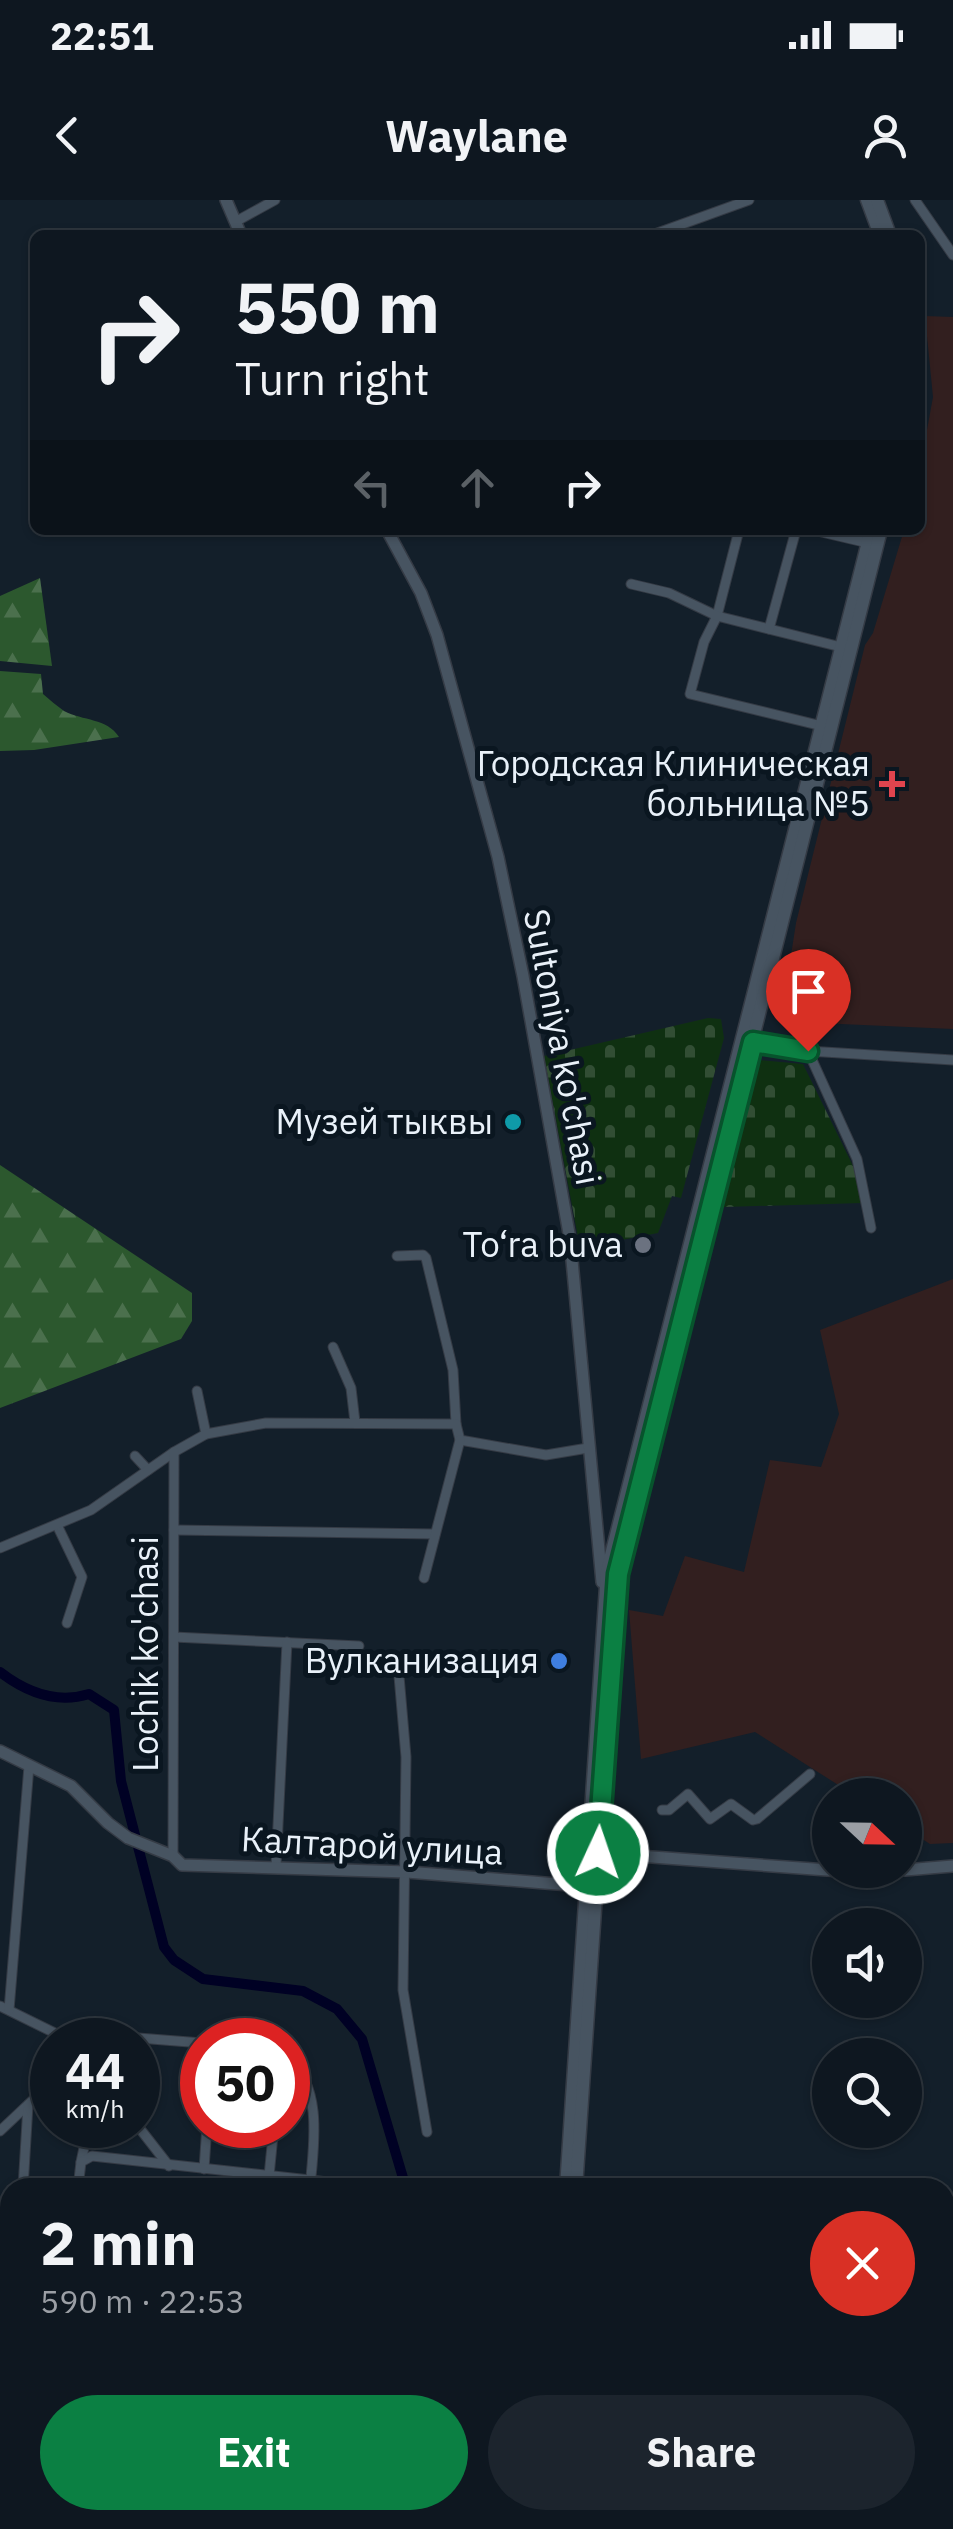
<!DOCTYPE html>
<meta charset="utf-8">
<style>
:root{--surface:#0e1720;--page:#1c242d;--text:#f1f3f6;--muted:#9b9fa5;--line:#2e363e;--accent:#0b8043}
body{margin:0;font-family:"IBM Plex Sans",sans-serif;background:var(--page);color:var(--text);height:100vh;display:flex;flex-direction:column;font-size:38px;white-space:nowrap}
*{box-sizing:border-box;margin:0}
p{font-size:32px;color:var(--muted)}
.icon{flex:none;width:55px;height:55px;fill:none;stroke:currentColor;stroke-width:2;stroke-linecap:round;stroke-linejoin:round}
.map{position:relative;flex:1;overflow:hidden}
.drawer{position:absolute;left:0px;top:1978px;width:955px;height:352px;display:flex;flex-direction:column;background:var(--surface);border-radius:30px 30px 0 0;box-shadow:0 2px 8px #0004,0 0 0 2px var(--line)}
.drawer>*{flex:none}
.guide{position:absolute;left:30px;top:30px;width:895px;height:305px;border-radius:15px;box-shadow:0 2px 8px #0004,0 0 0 2px var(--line);background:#0e1720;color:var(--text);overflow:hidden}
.needle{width:65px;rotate:112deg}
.tools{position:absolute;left:812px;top:1578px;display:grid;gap:20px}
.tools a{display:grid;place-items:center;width:110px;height:110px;border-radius:50%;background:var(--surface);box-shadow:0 2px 8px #0004,0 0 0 2px var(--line);font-size:50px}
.speed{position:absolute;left:30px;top:1818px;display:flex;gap:20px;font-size:50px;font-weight:700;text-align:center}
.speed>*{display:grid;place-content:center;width:130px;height:130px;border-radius:50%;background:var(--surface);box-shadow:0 2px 8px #0004,0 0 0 2px var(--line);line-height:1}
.speed small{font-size:25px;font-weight:400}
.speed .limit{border:15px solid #d22;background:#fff;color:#111}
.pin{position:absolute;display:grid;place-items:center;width:85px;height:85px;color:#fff;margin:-102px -42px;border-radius:50% 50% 50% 0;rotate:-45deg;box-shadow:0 0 10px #0007}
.pin .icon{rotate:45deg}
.me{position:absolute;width:110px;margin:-55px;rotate:3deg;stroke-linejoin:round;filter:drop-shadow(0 0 8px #0008)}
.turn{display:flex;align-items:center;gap:35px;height:210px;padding:0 40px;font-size:45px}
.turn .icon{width:130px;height:130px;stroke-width:2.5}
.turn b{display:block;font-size:70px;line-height:85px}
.lanes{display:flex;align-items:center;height:95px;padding:0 40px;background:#0003;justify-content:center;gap:50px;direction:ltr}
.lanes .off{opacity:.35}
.round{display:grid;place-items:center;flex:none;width:105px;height:105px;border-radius:52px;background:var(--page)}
.head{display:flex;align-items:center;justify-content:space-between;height:170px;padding:0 40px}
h1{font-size:60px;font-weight:700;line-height:75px}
.primary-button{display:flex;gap:20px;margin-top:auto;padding:20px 40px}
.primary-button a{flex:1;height:115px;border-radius:60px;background:var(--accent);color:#fff;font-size:40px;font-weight:700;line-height:115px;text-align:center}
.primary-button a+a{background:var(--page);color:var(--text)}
.status{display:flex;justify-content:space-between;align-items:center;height:70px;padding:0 50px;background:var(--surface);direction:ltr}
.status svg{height:28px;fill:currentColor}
header{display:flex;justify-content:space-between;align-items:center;height:130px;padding:0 40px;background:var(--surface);font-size:45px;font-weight:700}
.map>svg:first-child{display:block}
.medical{fill:#321f1f}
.forest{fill:url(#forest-firs)}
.cemetery{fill:url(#cemetery-stones)}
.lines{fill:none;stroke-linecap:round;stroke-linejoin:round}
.canal{stroke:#000124;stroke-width:10}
.minor-casing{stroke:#353b45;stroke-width:11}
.tertiary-casing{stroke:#353b45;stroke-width:14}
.secondary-casing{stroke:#353b45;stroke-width:15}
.minor{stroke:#475461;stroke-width:9}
.tertiary{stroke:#475461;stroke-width:11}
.secondary{stroke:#475461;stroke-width:12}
.route-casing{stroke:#07532c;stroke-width:25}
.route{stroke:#0b8043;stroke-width:18}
.health-dot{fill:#e0444e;stroke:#0a1620;stroke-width:4}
.culture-dot{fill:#0f9aa8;stroke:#0a1620;stroke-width:4}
.worship-dot{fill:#6b7280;stroke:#0a1620;stroke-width:4}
.shop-dot{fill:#3f7fe0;stroke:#0a1620;stroke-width:4}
.labels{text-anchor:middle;stroke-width:10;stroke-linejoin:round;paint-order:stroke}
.poi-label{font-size:35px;fill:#e9f1f9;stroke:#0a1620;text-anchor:end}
.street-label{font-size:35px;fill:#e9f1f9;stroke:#0a1620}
</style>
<div class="status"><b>22:51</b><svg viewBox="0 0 49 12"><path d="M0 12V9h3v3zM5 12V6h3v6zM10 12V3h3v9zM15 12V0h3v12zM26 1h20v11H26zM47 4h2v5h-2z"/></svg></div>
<header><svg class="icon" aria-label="back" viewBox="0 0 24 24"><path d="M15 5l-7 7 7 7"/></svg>Waylane<svg class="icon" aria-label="person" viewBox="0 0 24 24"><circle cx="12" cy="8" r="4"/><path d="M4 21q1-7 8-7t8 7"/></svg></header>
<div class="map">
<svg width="953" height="2329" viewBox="0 0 953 2329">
<defs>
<pattern id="forest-firs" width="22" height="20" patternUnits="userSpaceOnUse" patternTransform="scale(2.5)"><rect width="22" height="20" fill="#2c582e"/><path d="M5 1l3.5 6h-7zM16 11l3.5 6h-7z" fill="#4b704d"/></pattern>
<pattern id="cemetery-stones" width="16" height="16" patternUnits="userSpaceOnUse" patternTransform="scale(2.5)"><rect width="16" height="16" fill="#0f3011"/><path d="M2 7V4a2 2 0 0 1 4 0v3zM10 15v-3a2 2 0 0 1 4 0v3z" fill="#324e34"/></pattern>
</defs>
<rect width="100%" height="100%" fill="#131f2a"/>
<g class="medical">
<polygon points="925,116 953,117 953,829 818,823 785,794 796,723 865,445 873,433 904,330 920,330 920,268 933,197"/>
<polygon points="953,1079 953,1643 930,1644 905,1628 905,1595 854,1595 755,1532 641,1559 629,1410 663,1416 685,1356 744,1372 770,1260 821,1267 839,1214 820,1130"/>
</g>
<g class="forest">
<polygon points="40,378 52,466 0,461 0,396"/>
<path d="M0 471 41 474 43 494C50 500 57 506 64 511 83 521 107 518 119 537L34 550 0 551Z"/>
<polygon points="0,965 192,1093 192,1121 181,1139 0,1208"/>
</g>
<g class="cemetery">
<polygon points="708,818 721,819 724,838 681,998 672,996 658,1033 580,1048 544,856"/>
<polygon points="758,860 803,864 854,968 862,1003 724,1007"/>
</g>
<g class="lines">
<g class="canal">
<path d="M0 1472C26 1492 57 1504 89 1494L114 1510 121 1581 164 1747 174 1760 203 1779 303 1791 337 1809 362 1839 406 1988"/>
<polyline points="388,2329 390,2320"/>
</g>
<defs>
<g id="minor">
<polyline points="915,0 953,55"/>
<polyline points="235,22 275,0"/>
<polyline points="652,35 749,0"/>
<polyline points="739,330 717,416 704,442 690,494 822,526"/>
<polyline points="813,330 868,343"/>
<polyline points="631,384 669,393 717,416 841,447"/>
<polyline points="769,429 796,330"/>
<polyline points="753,842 808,851"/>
<polyline points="871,1028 857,959 808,851 953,860"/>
<polyline points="397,1056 423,1055 426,1058 453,1170 456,1224"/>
<polyline points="333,1147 351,1188 355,1222"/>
<polyline points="197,1191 206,1234"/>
<polyline points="135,1256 148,1270"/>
<polyline points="57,1325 82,1377 67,1423"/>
<polyline points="174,1330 435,1334"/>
<polyline points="0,1348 91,1310 174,1252 206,1234 266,1223 456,1224 460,1240 546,1255 588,1248"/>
<polyline points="424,1378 460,1240"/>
<polyline points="174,1437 359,1446"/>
<polyline points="399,1476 406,1557 403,1790 427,1932"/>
<polyline points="662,1610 669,1610 688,1594 710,1619 731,1604 753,1620 757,1619 810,1574"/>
<polyline points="173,1656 174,1252"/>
<polyline points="276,1666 287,1442"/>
<polyline points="0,1806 69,1840"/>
<polyline points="9,1810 29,1566"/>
<polyline points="106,1840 113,1836 202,1843"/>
<path d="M288 1858C323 1888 314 1944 310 1987"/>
<polyline points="137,1925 169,1966"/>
<polyline points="0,1931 52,1882"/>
<polyline points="81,1962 86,1938 103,1925"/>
<polyline points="204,1969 207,1925"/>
<polyline points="269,1976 274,1925"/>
<polyline points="23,1988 28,1905"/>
<polyline points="78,1988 81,1962 92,1956 346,1984 350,1988"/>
<polyline points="0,2212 10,2217"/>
<polyline points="155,2320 165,2329"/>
<polyline points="176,2329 177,2320"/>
<polyline points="267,2329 268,2320"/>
<polyline points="348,2329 349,2320"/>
</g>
<g id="tertiary">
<polyline points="226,0 241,35"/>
<polyline points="387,330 421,393 437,435 498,657 523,776 570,1039 602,1382"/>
<polyline points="0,1551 71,1586 108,1623 128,1638 173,1656 182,1665 407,1672 594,1687"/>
<polyline points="598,1653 841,1671 900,1670"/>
<polyline points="905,1670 953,1666"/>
</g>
<g id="secondary">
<polyline points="867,0 880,35"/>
<polyline points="877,0 890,35"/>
<polyline points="566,1988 607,1371 871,330"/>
<polyline points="576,1988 618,1373 881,330"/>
<polyline points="583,2320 584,2329"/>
<polyline points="593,2320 595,2329"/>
</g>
</defs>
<use href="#minor" class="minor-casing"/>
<use href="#tertiary" class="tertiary-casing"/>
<use href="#secondary" class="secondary-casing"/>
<use href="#minor" class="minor"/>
<use href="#tertiary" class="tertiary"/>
<use href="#secondary" class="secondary"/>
</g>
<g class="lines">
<defs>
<polyline id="route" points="598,1653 618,1374 753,842 808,851"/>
</defs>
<use href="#route" class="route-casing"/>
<use href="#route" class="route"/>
</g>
<path class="health-dot" d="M887 569h10v10h10v10h-10v10h-10v-10h-10v-10h10z"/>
<circle class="culture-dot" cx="513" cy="922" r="10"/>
<circle class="worship-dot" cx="643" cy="1045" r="10"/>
<circle class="shop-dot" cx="559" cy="1461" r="10"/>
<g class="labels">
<g class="poi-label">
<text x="870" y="576">Городская Клиническая<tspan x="870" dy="40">больница №5</tspan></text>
<text x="493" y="934">Музей тыквы</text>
<text x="623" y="1057">To‘ra buva</text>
<text x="539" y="1473">Вулканизация</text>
</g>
<g class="street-label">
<text transform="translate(562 847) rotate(79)" y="12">Sultoniya ko'chasi</text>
<text transform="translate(146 1454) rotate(-90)" y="12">Lochik ko'chasi</text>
<text transform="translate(372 1646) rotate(3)" y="12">Калтарой улица</text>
</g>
</g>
</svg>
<div class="tools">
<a><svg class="needle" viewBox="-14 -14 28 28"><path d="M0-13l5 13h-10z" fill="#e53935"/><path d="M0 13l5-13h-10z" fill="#9b9fa5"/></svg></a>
<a><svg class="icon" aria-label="sound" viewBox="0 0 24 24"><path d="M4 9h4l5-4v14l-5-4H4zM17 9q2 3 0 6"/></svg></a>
<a><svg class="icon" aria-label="search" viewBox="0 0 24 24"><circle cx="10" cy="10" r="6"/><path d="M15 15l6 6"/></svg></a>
</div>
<div class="speed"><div>44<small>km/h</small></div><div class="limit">50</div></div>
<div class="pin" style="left:808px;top:851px;background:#d93025"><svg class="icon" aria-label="arrive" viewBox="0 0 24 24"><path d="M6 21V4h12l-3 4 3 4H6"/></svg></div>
<svg class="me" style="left:598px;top:1653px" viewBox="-20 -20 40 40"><circle r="17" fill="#0b8043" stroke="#fff" stroke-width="3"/><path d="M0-11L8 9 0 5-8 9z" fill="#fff"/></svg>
<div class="guide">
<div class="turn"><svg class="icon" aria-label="right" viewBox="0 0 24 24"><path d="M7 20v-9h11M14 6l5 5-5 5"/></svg><div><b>550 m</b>Turn right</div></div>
<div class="lanes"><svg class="icon off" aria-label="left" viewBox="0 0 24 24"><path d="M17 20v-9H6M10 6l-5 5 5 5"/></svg><svg class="icon off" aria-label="ahead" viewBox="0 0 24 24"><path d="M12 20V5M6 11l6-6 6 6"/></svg><svg class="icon" aria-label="right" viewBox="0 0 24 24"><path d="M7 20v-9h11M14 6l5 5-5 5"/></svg></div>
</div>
<section class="drawer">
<div class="head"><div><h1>2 min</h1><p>590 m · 22:53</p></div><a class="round" style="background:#d93025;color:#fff"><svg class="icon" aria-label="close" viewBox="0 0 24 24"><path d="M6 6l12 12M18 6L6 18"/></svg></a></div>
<div class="primary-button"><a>Exit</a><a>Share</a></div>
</section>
</div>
